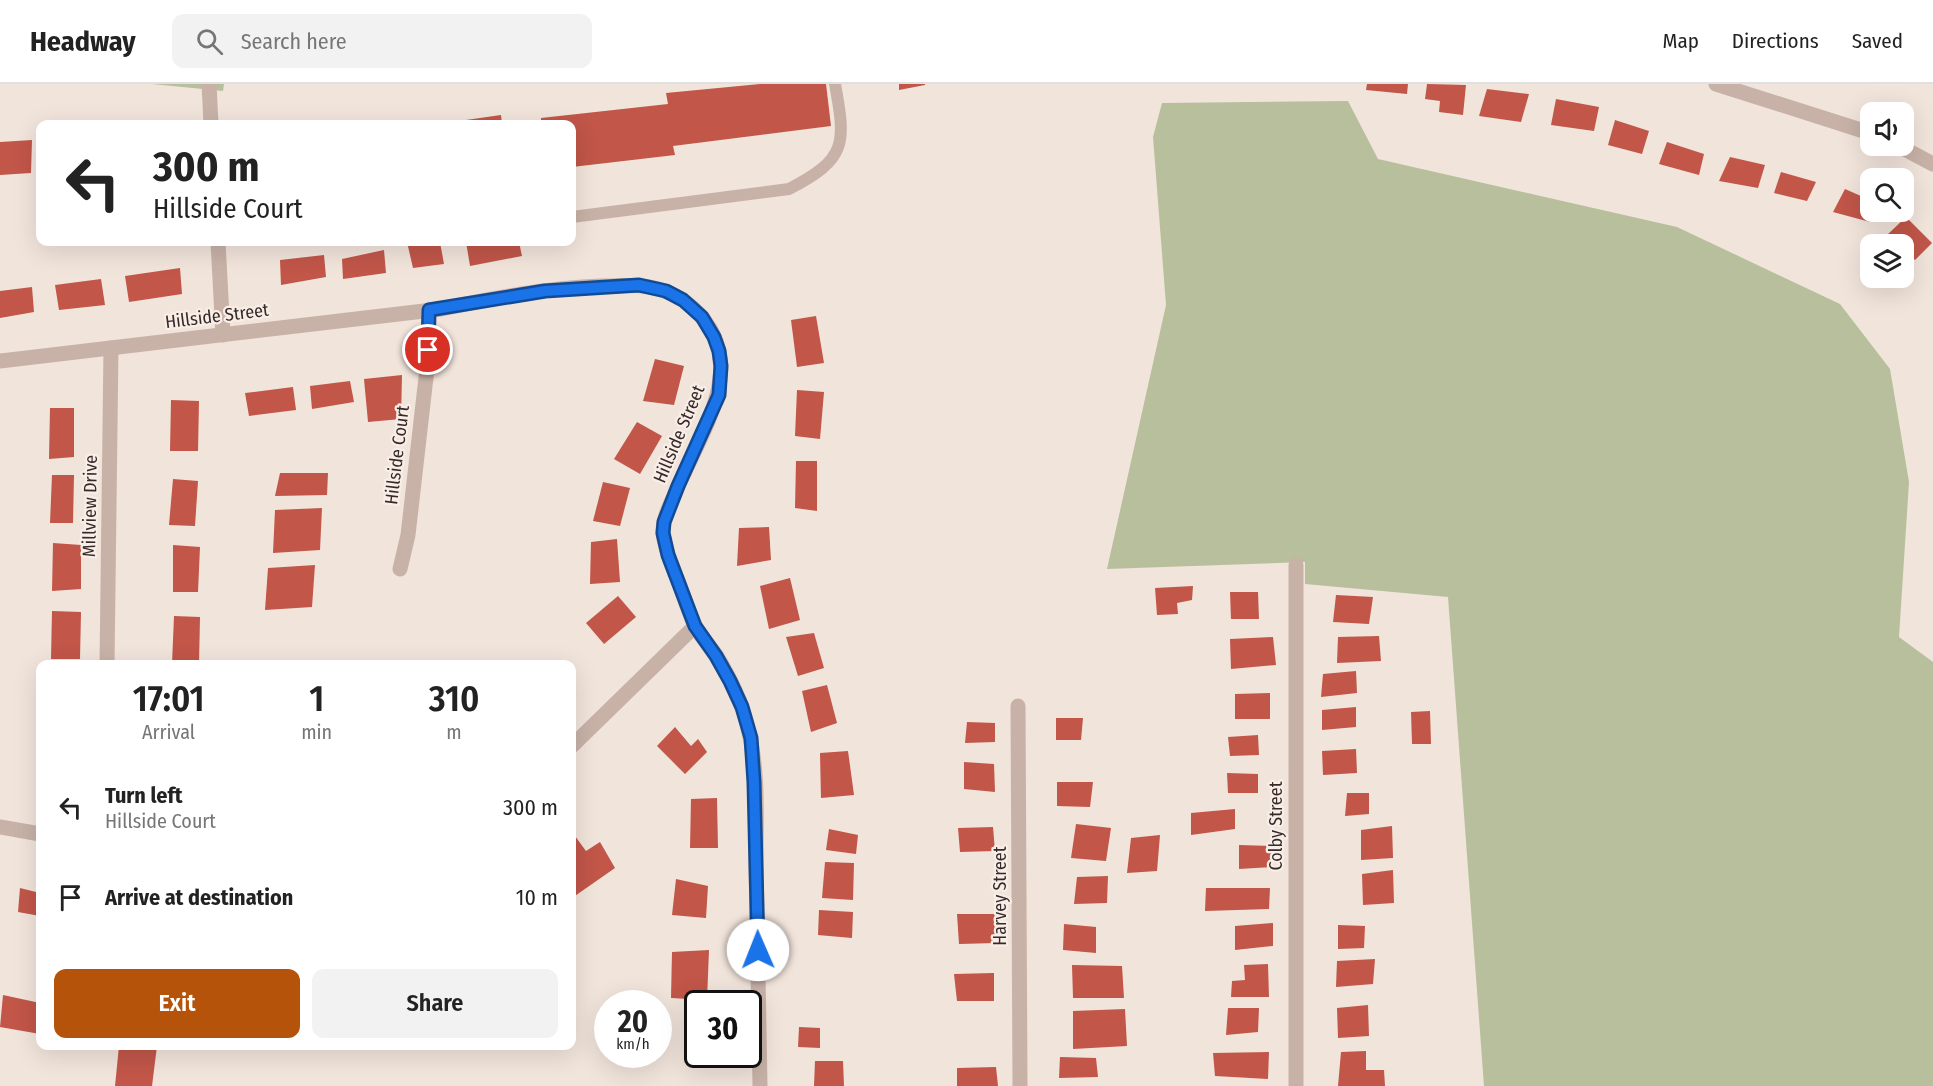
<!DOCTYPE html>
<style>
:root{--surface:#fff;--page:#f2f2f2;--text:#222;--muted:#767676;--line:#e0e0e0;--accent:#b45309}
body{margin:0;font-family:"Fira Sans Condensed",sans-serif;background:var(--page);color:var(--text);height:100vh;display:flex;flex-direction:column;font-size:22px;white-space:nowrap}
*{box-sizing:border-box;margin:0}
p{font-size:20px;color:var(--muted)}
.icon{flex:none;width:33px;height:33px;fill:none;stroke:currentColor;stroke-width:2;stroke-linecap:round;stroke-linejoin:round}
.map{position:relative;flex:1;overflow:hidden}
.panel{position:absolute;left:36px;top:576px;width:540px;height:390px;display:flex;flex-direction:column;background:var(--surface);border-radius:12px;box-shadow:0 6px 24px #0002}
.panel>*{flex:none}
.top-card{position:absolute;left:36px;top:36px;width:540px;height:126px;border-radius:12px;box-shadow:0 6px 24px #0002;background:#fff;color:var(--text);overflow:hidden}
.fabs{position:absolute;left:1860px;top:18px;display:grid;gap:12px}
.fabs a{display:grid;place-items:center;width:54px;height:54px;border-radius:12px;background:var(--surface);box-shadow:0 6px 24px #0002;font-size:30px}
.speed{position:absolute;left:594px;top:906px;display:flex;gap:12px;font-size:30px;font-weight:700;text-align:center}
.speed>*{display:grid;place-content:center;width:78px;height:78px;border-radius:50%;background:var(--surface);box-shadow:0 6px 24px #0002;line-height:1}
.speed small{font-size:15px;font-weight:400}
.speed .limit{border:3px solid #111;border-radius:9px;background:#fff;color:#111}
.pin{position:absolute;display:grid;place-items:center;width:51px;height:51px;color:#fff;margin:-26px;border:3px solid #fff;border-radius:50%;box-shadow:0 2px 6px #0007}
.me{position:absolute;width:66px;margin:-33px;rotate:359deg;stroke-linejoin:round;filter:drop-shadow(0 0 4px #0008)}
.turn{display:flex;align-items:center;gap:21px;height:126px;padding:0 18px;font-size:27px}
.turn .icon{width:78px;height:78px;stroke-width:2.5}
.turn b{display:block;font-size:42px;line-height:51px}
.eta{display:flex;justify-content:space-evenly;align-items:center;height:102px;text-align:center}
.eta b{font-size:36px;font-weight:600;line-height:42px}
.primary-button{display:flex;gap:12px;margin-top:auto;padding:12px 18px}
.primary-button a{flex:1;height:69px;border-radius:12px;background:var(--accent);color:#fff;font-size:24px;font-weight:600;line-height:69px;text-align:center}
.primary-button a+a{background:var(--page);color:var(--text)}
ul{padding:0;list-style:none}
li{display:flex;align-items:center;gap:18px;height:90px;padding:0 18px}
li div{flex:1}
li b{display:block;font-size:22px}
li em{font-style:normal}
header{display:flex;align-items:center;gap:36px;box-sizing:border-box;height:84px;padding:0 30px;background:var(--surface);border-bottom:2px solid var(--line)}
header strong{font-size:28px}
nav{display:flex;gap:33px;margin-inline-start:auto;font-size:21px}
.search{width:420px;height:54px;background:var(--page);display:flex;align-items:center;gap:15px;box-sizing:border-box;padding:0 21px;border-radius:12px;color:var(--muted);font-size:22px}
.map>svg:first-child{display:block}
.green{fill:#b8bf9c}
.building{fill:#c15649}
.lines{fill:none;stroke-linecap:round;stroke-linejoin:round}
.service{stroke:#c8b2a8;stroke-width:12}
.minor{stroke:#c8b2a8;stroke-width:15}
.route-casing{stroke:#114b97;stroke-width:15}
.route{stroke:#1a73e8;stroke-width:10}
.labels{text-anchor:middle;stroke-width:4.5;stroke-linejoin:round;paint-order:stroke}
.street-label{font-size:18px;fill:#352a28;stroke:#f9eee7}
</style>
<header>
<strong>Headway</strong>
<div class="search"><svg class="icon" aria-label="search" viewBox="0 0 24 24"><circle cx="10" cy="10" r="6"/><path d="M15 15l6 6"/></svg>Search here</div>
<nav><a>Map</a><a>Directions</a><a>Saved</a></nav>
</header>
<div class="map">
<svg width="1933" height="1002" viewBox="0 0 1933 1002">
<rect width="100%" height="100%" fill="#f1e4db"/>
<g class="green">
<polygon points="152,0 224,0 223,7"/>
<polygon points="1348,17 1378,75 1677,143 1840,220 1890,285 1909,398 1899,553 1933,578 1933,1002 1484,1002 1448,513 1305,500 1305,478 1107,485 1166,221 1153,53 1162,19"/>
</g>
<g class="building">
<polygon points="760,0 826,0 831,42 673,62 675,71 572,83 572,40 541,40 541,34 668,20 666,9"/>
<polygon points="899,0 925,0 925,1 899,6"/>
<polygon points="1367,0 1408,0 1407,10 1366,6"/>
<polygon points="1427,0 1466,1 1463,31 1439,28 1440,17 1425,15"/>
<polygon points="1487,5 1529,10 1521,38 1479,32"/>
<polygon points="1556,15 1599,23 1594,47 1551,41"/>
<polygon points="501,31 502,40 446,40 445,39"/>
<polygon points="1615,36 1649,47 1642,70 1608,61"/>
<polygon points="32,56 31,89 0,91 0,58"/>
<polygon points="1667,58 1704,70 1699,91 1659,80"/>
<polygon points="1730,73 1765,81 1758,104 1719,97"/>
<polygon points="1781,88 1816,98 1807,117 1774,109"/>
<polygon points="1845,105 1870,116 1870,128 1874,128 1870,138 1833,128"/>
<polygon points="1906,133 1932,159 1915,176 1904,166 1904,160 1897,160 1887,151"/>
<polygon points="407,158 440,158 444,180 413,184"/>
<polygon points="466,158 519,158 522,172 470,182"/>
<polygon points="384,166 386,189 343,195 342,175"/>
<polygon points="324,171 326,193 281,201 280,176"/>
<polygon points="180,184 182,210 129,218 125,192"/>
<polygon points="101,195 105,221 59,226 55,201"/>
<polygon points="32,203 34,228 0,234 0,207"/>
<polygon points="816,232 824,279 797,283 791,236"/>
<polygon points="655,275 684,282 674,321 643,317"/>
<polygon points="402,291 401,335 368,338 364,295"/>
<polygon points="350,297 354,318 312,325 310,302"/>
<polygon points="293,303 296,326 249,332 245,309"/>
<polygon points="797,306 824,308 820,355 795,352"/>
<polygon points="171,316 199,317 198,367 170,367"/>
<polygon points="50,324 74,324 74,373 49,375"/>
<polygon points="637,338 662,352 640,390 614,375"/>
<polygon points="796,377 817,377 817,427 795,424"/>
<polygon points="280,389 328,389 327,411 275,412"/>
<polygon points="52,391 74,391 73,439 50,439"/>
<polygon points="173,395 198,397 195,442 169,441"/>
<polygon points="603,398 630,404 620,442 593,437"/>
<polygon points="322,424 320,466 273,469 275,426"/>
<polygon points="769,443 771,476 737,482 739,444"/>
<polygon points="617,455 620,498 590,500 591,458"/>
<polygon points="53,459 81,461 81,505 52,507"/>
<polygon points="173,461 200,463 198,508 173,508"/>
<polygon points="315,481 312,523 265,526 268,484"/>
<polygon points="790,494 800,536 769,545 760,502"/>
<polygon points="1193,502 1192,516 1177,519 1178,530 1157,531 1155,504"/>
<polygon points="1230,508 1258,508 1259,535 1231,535"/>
<polygon points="1336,511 1373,513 1369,540 1333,538"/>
<polygon points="618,512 636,533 604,560 586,539"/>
<polygon points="52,527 81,528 80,575 51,575"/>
<polygon points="174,532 200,533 199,580 172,580"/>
<polygon points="814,549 824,584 798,592 786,553"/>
<polygon points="1379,552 1381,577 1337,579 1338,553"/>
<polygon points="1273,553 1276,581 1231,585 1230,555"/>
<polygon points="1356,587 1357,609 1321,613 1323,590"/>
<polygon points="827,601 837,639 811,648 802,607"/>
<polygon points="1270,609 1270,635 1235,635 1235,610"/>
<polygon points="1356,623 1356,643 1322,646 1322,626"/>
<polygon points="1430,627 1431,660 1412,660 1411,628"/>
<polygon points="1056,634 1083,634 1081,656 1056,656"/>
<polygon points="967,638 995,639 995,658 965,659"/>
<polygon points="675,643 691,662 698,655 707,668 685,690 657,662"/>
<polygon points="1258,651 1259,671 1230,672 1228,653"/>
<polygon points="1356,665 1357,689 1323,691 1322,667"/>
<polygon points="848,667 854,711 821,714 820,669"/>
<polygon points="964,678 994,680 995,708 964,705"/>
<polygon points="1227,689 1258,690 1258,709 1228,709"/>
<polygon points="1057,698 1093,698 1090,723 1057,722"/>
<polygon points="1347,709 1369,709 1369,730 1345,732"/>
<polygon points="717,714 718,764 690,764 691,715"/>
<polygon points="1235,725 1235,745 1191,751 1191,729"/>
<polygon points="1076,740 1111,744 1106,777 1071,774"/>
<polygon points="1392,742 1393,774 1361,776 1361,746"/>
<polygon points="993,743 995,767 960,768 958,744"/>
<polygon points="829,745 858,751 856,770 826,766"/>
<polygon points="1160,751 1157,787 1127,789 1131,754"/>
<polygon points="575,752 586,767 600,758 615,784 572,814 572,755"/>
<polygon points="1239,761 1273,762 1272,783 1239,785"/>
<polygon points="825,778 854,779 853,816 822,814"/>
<polygon points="1393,786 1394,819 1363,821 1362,790"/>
<polygon points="1108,792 1107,819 1074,820 1077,793"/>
<polygon points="676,795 708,802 706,834 672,831"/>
<polygon points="20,804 40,809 40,832 18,828"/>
<polygon points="1206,804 1270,804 1269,825 1205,827"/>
<polygon points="819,826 853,828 852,854 818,851"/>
<polygon points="957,830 996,830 996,859 959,860"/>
<polygon points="1273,839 1273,862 1235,866 1235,842"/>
<polygon points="1064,840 1096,843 1096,869 1063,866"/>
<polygon points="1338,841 1365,842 1364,864 1338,865"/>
<polygon points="709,866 707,916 671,914 672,868"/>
<polygon points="1375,875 1373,900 1336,903 1337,877"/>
<polygon points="1268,880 1269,913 1231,913 1232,897 1245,896 1244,881"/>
<polygon points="1072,881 1122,882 1124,914 1073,914"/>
<polygon points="994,889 994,917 957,917 954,890"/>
<polygon points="3,911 40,919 40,950 0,943"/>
<polygon points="1368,921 1369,952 1338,954 1337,924"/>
<polygon points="1228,924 1259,924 1258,948 1226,951"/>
<polygon points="1125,925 1127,962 1073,965 1073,927"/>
<polygon points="799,943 820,944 820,964 798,963"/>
<polygon points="119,962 157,962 152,1002 115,1002"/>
<polygon points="1366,967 1366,986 1384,986 1385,1002 1338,1002 1341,968"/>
<polygon points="1269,968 1268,995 1215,992 1213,969"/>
<polygon points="1060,973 1096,974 1098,993 1059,994"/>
<polygon points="815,977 843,977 844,1002 814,1002"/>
<polygon points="996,983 998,1002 957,1002 957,984"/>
</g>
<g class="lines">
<path class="service" d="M572 133 789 105C847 75 846 60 835 0"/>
<g class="minor">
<polyline points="209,0 211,40"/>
<polyline points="1716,0 1870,49"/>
<polyline points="1899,62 1933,80"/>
<polyline points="218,158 223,251"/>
<path d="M0 277 441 225C494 214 547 204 601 202 617 202 634 200 650 203 665 206 681 213 693 224 755 281 697 352 674 412 669 423 663 435 663 448 664 462 670 476 675 489 682 506 687 524 694 540 699 551 709 561 716 571 729 592 741 616 747 640 759 685 756 734 756 780 757 854 759 928 760 1002"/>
<polyline points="1296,481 1296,1002"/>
<polyline points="400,485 408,451 428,276 429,226"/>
<polyline points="107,580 111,264"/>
<polyline points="1018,622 1020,1002"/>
<polyline points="572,662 695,542"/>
<polyline points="0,743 40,750"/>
</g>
</g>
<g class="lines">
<defs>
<polyline id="route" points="428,266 429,226 545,207 639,201 666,207 683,216 702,233 714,253 719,267 721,282 719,311 678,402 664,438 663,449 668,471 695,542 716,572 730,597 742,623 751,654 754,698 758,866"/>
</defs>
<use href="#route" class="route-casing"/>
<use href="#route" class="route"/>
</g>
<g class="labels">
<g class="street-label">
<text transform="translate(217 232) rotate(-7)" y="6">Hillside Street</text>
<text transform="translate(679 350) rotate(-67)" y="6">Hillside Street</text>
<text transform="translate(397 371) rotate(-83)" y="6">Hillside Court</text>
<text transform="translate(90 422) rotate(-89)" y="6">Millview Drive</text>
<text transform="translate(1276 742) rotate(-90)" y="6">Colby Street</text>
<text transform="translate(1000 812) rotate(-90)" y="6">Harvey Street</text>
</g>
</g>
</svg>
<div class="fabs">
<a><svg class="icon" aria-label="sound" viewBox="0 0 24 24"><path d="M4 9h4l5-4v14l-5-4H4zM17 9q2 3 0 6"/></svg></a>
<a><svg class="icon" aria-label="search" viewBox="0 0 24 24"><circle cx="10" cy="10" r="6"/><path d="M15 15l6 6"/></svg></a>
<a><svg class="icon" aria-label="layers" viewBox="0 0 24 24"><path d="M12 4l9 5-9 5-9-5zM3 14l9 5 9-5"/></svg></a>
</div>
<div class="speed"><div>20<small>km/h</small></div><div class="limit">30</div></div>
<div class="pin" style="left:428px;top:266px;background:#d93025"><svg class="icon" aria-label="arrive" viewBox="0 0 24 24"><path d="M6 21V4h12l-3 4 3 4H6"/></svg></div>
<svg class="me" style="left:758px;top:866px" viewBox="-20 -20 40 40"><circle r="19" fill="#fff"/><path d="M0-13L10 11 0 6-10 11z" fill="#1a73e8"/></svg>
<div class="top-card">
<div class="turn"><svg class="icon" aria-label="left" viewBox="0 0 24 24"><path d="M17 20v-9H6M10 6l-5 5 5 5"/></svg><div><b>300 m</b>Hillside Court</div></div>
</div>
<section class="panel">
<div class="eta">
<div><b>17:01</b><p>Arrival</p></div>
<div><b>1</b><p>min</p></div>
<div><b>310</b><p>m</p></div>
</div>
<ul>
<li><svg class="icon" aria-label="left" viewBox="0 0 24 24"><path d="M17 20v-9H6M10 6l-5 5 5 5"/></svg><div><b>Turn left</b><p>Hillside Court</p></div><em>300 m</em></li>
<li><svg class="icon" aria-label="arrive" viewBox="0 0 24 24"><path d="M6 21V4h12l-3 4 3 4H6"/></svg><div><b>Arrive at destination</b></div><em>10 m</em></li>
</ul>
<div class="primary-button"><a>Exit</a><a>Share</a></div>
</section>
</div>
